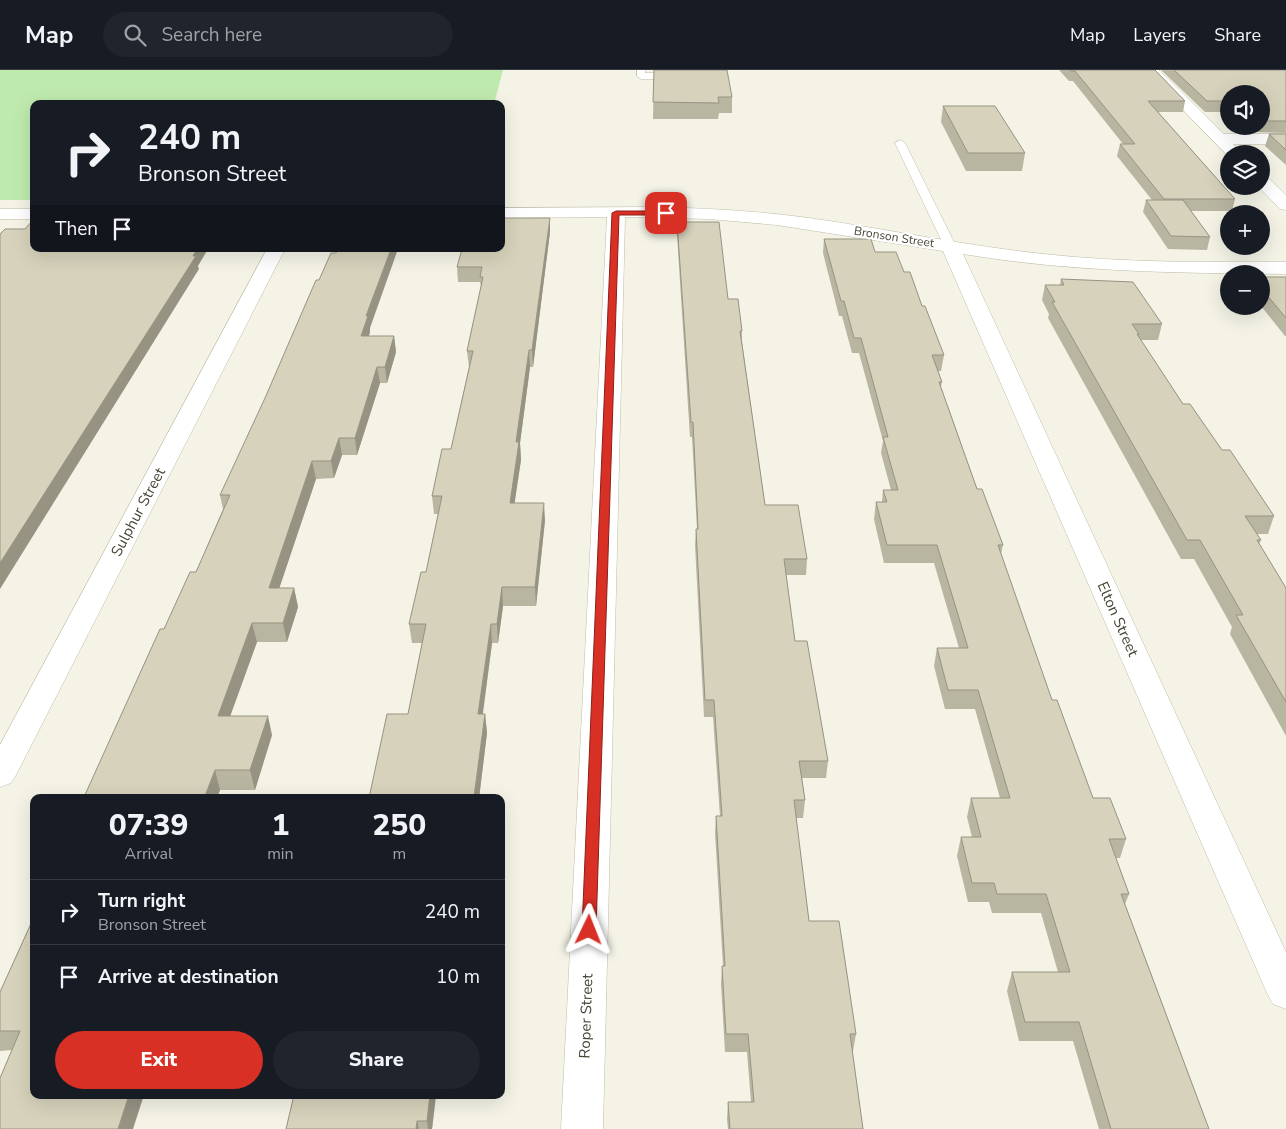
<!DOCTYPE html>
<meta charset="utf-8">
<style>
:root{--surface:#171b24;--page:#20242c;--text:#f1f3f6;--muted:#9ea1a6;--line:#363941;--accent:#d93025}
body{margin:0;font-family:"Nunito Sans",sans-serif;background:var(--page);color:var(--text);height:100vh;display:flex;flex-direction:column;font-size:19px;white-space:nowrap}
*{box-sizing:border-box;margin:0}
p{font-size:16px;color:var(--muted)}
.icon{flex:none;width:28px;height:28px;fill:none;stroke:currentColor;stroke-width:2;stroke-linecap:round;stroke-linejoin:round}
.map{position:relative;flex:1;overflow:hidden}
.sheet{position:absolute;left:30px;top:724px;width:475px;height:305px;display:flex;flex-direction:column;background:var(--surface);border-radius:10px;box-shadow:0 5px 20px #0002}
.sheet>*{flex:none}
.hud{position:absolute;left:30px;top:30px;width:475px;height:152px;border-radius:10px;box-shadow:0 5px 20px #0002;background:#171b24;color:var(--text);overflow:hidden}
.controls{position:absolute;left:1220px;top:15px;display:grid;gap:10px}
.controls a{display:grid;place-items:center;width:50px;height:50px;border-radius:50%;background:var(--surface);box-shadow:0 5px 20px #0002;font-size:25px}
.pin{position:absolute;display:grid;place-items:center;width:42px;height:42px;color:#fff;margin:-21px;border-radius:10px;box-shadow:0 2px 8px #0006}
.me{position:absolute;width:55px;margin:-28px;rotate:2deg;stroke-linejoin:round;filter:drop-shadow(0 0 4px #0008)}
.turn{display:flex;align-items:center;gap:18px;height:105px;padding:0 25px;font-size:22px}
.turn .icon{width:65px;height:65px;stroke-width:2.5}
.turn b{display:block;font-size:35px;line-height:42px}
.then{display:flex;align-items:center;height:48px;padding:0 25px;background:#0003;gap:10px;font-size:19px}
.eta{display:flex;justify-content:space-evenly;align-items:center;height:85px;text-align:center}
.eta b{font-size:30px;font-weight:800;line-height:35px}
.action{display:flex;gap:10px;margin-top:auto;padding:10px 25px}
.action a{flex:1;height:58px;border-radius:30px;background:var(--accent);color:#fff;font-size:20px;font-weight:800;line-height:58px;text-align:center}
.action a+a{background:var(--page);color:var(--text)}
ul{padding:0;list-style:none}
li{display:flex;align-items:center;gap:15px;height:65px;padding:0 25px;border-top:1px solid var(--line)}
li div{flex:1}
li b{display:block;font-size:19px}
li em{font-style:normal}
header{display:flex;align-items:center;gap:30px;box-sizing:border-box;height:70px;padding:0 25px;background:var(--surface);border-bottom:1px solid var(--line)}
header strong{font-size:24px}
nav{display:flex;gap:28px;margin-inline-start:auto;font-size:18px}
.search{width:350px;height:45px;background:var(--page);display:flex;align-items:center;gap:12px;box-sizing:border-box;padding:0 18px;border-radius:28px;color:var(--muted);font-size:19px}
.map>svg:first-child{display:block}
.green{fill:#bfeaad}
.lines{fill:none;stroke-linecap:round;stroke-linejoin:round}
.service-casing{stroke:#bfbda8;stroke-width:1}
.minor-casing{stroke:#bfbda8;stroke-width:1}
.service{fill:#fff;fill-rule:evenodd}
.minor{fill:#fff;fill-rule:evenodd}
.wall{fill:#b8b5a1}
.shaded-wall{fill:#969383}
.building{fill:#d6d2bb;stroke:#969383}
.route{fill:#d93025;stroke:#8d1f18}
.labels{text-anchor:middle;stroke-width:4.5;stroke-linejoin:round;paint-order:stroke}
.far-street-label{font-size:12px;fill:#474435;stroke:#fff}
.street-label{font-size:15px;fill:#474435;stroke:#fff}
</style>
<header>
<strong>Map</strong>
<div class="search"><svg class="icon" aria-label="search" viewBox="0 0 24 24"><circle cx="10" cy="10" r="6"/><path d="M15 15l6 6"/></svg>Search here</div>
<nav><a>Map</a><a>Layers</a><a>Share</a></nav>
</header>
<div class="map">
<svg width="1286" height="1059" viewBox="0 0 1286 1059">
<rect width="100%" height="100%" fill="#f4f3e6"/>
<polygon class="green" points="0,0 503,0 494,34 34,34 34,130 0,130"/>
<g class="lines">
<defs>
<g id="service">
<polygon points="637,0 645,0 645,3 708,3 708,0 716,0 717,6 713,9 641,9 637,6"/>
<polygon points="900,70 905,73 956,176 954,178 950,179 944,176 895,73"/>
</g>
<g id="minor">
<polygon points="1144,0 1159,0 1224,64 1286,64 1286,74 1233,74 1243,84 1229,84 1229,87"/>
<polygon points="1261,105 1267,107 1286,125 1286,140 1280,139 1258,116 1261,116"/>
<path d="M650 137C705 138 761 141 816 149 892 160 967 176 1044 184 1124 193 1205 192 1286 192V204C1177 203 1070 202 963 184L1286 882V939L1273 934 1267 923 943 181 777 155 709 149 625 147 603 1059H561L607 147 501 148V138Z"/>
<rect x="0" y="139" width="34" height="10"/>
<polygon points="267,179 285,179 16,705 11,713 0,717 0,675"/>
</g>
</defs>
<use href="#service" class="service-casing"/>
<use href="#minor" class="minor-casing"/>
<use href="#service" class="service"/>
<use href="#minor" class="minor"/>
</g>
<g class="wall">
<polygon points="654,0 732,27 732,43 719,43 718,49 653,49"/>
<polygon points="1059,0 1155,0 1185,31 1183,42 1158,42 1235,129 1232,141 1191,141 1210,167 1207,180 1168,179 1143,142 1146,130 1152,130 1117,86 1120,74 1123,74 1073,11 1069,11"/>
<polygon points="1161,0 1286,0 1286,63 1251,62 1244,56 1261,56 1261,24 1229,24 1229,42 1205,42"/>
<polygon points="943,36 1025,83 1022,101 966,101 941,52"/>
<polygon points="1269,64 1286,64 1286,95 1265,76"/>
<polygon points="550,148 550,162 533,297 530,297 520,373 521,390 514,433 545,450 536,536 503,536 498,573 492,573 483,644 485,644 487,663 479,728 369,728 408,644 422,573 412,573 409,554 426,502 438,444 434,444 432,426 451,379 469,297 467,281 481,216 480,212 458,212 457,197"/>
<polygon points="677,152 728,229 742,261 742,272 765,435 807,489 806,505 786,505 795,571 828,691 826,708 802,708 805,730 803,748 796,748 809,851 856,964 853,981 852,981 863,1059 728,1059 727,1049 728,1032 751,1032 747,982 725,982 721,914 722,896 723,896 715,763 716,746 720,746 713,647 704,647 695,475 696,459 697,459 692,367 690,367 677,165"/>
<polygon points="824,169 875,182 904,202 922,236 944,285 941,301 938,301 942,312 941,317 977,419 1003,475 1001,484 1052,630 1093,728 1126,769 1120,788 1116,788 1129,824 1125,834 1209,1059 1099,1059 1073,971 1019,971 1007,921 1012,902 1058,902 1041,843 992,843 989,832 968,832 957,786 961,767 972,767 967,747 971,728 1000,728 975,639 945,639 934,596 937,578 959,578 934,493 884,493 874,449 876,432 882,432 883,420 891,420 881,383 883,371 859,283 852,283 842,246 839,246 823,183"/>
<polygon points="1286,207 1286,266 1285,266 1261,236 1261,218"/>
<polygon points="1061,209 1162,254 1158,270 1140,270 1183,334 1222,380 1274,446 1268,464 1257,464 1261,470 1259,474 1286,518 1286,666 1230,564 1232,557 1194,489 1181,489 1048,248 1049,244 1042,230 1045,215 1060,215"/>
<polygon points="370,258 370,262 369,266 394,266 396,282 387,313 380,313 357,385 342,385 334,408 316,409 279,518 294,518 298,537 287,572 257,572 230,646 272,665 255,720 220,720 217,728 85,728 164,559 196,502 223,439 220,425"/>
<polygon points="34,847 34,1025 12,980 0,981 0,922"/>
<polygon points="294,1025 436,1025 432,1059 286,1059"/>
</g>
<g class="shaded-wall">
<polygon points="550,148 550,162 533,297 532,280"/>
<polygon points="197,179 208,179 198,196 199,199 0,519 0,493"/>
<polygon points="391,179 398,179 370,258 370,262 363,282 361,266 366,246"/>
<polygon points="394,266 396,282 387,313 385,297"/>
<polygon points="529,280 530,297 520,373 521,390 512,451 510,433 516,372"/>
<polygon points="377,297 380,313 357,385 355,368"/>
<polygon points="339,368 342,385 334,408 331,391"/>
<polygon points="312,391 316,409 273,537 269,518"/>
<polygon points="544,433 545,450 536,536 535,517"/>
<polygon points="502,517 503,536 498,573 497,554"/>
<polygon points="294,518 298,537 287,572 283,553"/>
<polygon points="252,553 257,572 223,666 218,646"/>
<polygon points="491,554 492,573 480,663 478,644"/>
<polygon points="485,644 487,663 479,728 474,728"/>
<polygon points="268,646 272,665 255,720 250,700"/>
<polygon points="215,700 220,720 217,728 206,728 205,726"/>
<polygon points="129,1025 144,1025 133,1059 118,1059"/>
<polygon points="430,1025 436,1025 432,1059 428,1059 427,1051"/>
<polygon points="417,1051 419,1059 416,1059"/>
</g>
<g class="building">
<polygon points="654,0 727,0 732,27 718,27 719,33 653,32"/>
<polygon points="1070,0 1155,0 1185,31 1148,31 1235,129 1164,129 1120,74 1135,74 1075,1 1071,1"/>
<polygon points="1174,0 1286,0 1286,51 1261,51 1261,24 1229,24 1229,31 1207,31"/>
<polygon points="943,36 995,36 1025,83 968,83"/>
<polygon points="1269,64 1286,64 1286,80"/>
<polygon points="1146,130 1183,130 1210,167 1171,166"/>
<polygon points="501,148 550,148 532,280 529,280 516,372 519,372 510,433 544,433 535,517 502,517 497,554 491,554 478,644 485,644 474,727 369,728 387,644 408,644 426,554 409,554 421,502 426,502 442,426 432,426 442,379 451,379 473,281 467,281 483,207 480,207 482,197 457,197 462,179 501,179"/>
<polygon points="33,150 34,150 34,179 197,179 193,186 196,186 0,493 0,164 5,159 25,159"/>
<polygon points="677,152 719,152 728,229 738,229 742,261 740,261 765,435 798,435 807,489 784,489 795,571 807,571 828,691 799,691 805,730 794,730 809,851 839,851 856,964 850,964 863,1059 730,1059 728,1032 754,1032 748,964 726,964 722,896 725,896 716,746 722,746 714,630 705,630 696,459 698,459 693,352 691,352"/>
<polygon points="824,169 871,169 875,182 896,182 904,202 910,202 922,236 925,236 944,285 932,285 942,312 939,312 977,419 982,419 1003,475 998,475 1052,630 1057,630 1093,728 1110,728 1126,769 1109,769 1129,824 1121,824 1209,1059 1111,1059 1079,952 1025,952 1012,902 1070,902 1046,824 997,824 994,813 972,813 961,767 981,767 971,728 1010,728 978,620 948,620 937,578 968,578 937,475 887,475 876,432 887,432 883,420 898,420 883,367 888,367 861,268 854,268 844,231 841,231"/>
<polygon points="338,179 391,179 366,246 368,246 361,266 394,266 385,297 377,297 355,368 339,368 331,391 312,391 269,518 294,518 283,553 252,553 218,646 268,646 250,700 215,700 205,726 190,726 190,728 84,727 160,559 164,559 190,502 196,502 230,425 220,425 265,328 316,210 319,210 331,183 336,183"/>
<polygon points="1261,207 1286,207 1286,248 1261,218"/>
<polygon points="1061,209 1133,212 1162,254 1132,254 1139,264 1137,264 1183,334 1190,334 1222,380 1230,380 1274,446 1245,446 1261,470 1257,470 1286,518 1286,632 1236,545 1243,545 1200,470 1187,470 1052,232 1055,232 1045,215 1064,215"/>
<polygon points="34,847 34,1025 129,1025 118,1059 0,1059 0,1008 20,961 0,961 0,922"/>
<polygon points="294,1025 430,1025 427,1051 417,1051 416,1059 286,1059"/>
</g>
<polygon class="route" points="616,141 666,141 669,143 666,145 619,145 596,860 594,864 589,866 584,864 582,860 612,143"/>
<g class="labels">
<g class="far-street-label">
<text transform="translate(894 167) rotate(9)" y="4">Bronson Street</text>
</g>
<g class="street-label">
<text transform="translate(138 442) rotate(-62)" y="5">Sulphur Street</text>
<text transform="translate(1118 549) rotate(66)" y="5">Elton Street</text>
<text transform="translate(586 946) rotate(-88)" y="5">Roper Street</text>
</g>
</g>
</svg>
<div class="controls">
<a><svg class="icon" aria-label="sound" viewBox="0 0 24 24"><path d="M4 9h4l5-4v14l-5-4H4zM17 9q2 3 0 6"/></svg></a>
<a><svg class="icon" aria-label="layers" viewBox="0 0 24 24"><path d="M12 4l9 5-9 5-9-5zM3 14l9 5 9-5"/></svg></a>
<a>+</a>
<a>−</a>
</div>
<div class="pin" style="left:666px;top:143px;background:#d93025"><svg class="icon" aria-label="arrive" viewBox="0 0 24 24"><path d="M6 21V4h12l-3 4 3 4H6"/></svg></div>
<svg class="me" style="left:589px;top:860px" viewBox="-20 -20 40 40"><path d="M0-17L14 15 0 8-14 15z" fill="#d93025" stroke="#fff" stroke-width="4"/></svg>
<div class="hud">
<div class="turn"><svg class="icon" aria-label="right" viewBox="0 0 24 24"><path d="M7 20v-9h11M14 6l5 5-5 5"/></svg><div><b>240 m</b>Bronson Street</div></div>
<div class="then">Then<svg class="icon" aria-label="arrive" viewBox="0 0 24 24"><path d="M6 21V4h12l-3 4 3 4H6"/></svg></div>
</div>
<section class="sheet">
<div class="eta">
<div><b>07:39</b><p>Arrival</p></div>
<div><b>1</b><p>min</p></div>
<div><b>250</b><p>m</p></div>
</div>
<ul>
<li><svg class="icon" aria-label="right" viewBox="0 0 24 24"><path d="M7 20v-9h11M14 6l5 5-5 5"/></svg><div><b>Turn right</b><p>Bronson Street</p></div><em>240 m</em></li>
<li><svg class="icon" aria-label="arrive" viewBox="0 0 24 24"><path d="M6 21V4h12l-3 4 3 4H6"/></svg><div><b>Arrive at destination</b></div><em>10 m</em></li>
</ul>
<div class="action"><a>Exit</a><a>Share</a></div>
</section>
</div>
